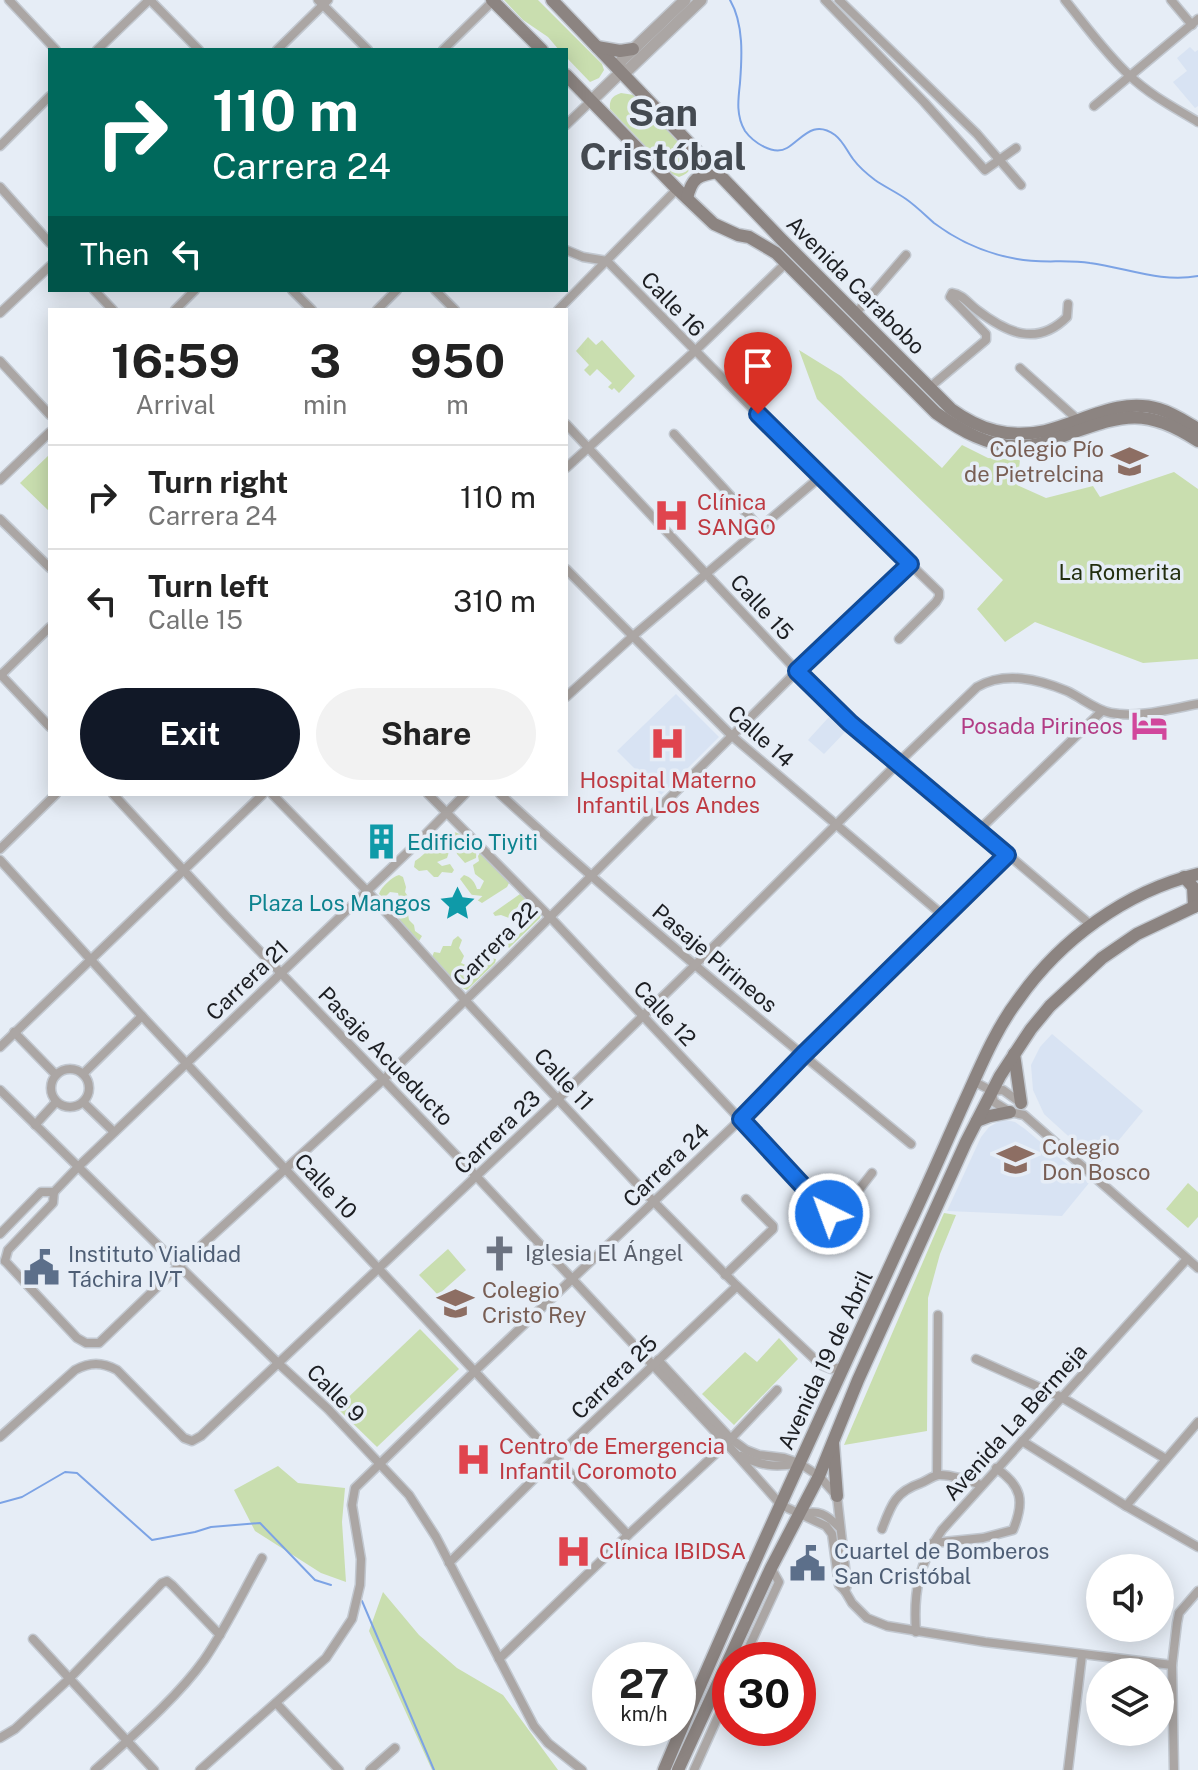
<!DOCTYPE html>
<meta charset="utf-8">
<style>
:root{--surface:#fff;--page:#f2f2f2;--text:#222;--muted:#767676;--line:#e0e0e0;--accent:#111827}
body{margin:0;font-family:"Public Sans",sans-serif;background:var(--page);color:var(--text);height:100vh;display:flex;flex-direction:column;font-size:30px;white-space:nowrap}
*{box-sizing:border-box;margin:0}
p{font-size:26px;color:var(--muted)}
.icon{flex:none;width:44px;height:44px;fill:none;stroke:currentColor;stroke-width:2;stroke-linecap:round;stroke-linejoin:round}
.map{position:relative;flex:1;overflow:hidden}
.sheet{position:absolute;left:48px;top:308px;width:520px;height:488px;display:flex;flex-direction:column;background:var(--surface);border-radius:0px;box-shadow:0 4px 20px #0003}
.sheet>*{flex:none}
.guide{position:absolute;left:48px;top:48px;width:520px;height:244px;border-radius:0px;box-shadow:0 4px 20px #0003;background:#00695c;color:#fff;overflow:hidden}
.tools{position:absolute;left:1086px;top:1554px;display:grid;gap:16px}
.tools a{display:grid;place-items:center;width:88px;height:88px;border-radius:50%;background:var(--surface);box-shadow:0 4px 20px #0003;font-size:40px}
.speed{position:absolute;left:592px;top:1642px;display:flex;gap:16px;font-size:40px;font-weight:700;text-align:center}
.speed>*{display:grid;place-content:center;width:104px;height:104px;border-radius:50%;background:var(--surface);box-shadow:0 4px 20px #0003;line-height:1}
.speed small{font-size:20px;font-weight:400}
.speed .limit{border:12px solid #d22;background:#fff;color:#111}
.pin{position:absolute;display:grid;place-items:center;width:68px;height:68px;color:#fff;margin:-82px -34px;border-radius:50% 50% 50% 0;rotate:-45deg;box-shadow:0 0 8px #0007}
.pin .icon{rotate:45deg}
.me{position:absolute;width:88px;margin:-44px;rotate:318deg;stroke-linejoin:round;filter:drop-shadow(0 0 6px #0008)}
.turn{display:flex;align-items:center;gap:28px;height:168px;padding:0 32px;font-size:36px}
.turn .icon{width:104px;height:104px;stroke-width:2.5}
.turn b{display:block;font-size:56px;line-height:68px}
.then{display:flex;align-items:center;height:76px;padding:0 32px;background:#0003;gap:16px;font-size:30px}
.eta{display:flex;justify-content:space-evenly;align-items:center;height:136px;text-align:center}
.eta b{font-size:48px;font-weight:700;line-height:56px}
.primary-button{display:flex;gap:16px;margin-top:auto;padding:16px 32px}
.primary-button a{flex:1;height:92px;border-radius:48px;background:var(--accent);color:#fff;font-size:32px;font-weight:700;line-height:92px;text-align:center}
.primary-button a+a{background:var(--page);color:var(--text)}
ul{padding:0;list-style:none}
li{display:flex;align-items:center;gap:24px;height:104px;padding:0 32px;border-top:2px solid var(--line)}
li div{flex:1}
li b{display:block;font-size:30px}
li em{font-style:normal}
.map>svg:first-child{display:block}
.built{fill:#d8e3f3}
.green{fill:#c9deaf}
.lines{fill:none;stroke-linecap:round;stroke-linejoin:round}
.stream{stroke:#7ca3e5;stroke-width:2}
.minor-casing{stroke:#c2c8d0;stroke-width:11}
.tertiary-casing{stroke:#c2c8d0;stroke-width:14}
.secondary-casing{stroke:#c2c8d0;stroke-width:15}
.minor{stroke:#aba6a4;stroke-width:8}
.tertiary{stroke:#aba6a4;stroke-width:11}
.secondary{stroke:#8c8481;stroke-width:12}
.route-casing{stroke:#114b97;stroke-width:20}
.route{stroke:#1a73e8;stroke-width:14}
.labels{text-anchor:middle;stroke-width:7;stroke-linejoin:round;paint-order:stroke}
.street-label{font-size:22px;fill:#1c1e22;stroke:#e6edf6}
.education-label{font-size:22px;fill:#785e54;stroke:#e6edf6;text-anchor:start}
.health-label{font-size:22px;fill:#be3a42;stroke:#e6edf6;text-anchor:start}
.park-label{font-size:22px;fill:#222e0e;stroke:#e6edf6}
.hotel-label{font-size:22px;fill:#b23c85;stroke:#e6edf6;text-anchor:end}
.culture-label{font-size:22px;fill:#0d838f;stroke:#e6edf6;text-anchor:start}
.worship-label{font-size:22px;fill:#5b616d;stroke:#e6edf6;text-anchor:start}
.service-label{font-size:22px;fill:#4e5e75;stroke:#e6edf6;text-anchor:start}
.town-label{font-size:38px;font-weight:bold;fill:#444a51;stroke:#e6edf6}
</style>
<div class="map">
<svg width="1198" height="1770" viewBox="0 0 1198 1770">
<rect width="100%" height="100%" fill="#e6edf6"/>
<g class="built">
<polygon points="1190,47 1195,52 1198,50 1198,106 1195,108 1173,82 1187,71 1177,58"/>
<polygon points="676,694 719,737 661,795 617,751"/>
<polygon points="829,717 845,732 824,754 808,740"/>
<polygon points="1052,1034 1143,1111 1099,1164 1044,1114 1033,1090 1031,1065 1040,1047"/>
<polygon points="1006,1120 1015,1122 1025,1129 1089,1183 1062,1216 947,1211 981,1137 989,1127 998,1122"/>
</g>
<g class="green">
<polygon points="504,0 538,0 602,64 604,70 599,78 590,82 566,57 566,50 559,50 548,37 523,20"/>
<path d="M621 93 634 95 690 153C695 165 691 173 679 177L672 174 610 109C609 100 612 96 621 93Z"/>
<polygon points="588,337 596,345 602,340 635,376 619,393 614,388 612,390 608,387 612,383 597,369 590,376 584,370 589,365 576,351"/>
<polygon points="799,350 841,376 942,468 962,445 988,458 1020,460 1017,485 1046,498 1093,486 1100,497 1174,472 1198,489 1198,659 1143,663 1035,622 1005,642 977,609 1003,580 817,399"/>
<polygon points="50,454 50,512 20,483"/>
<path d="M449 831C462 832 479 845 476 858L465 863 457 854 455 847 451 846 447 858 437 862 442 866 450 864 454 870 452 873 442 872 438 877H434L427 870 419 871 414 867 415 861C428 853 436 839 449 831Z"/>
<path d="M480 853H482L510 881 507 887 482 903 474 898 460 879 464 875C471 877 475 882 477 889H480L484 881 475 874 473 865 479 861 478 856Z"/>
<path d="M399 875 403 877 406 887 405 892 411 901 409 905H403V907L408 914 409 920 414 925 415 931 422 936 419 941 415 942 383 903H389L392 900 399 897 398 893 390 892 384 898 379 894C381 887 392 877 399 875Z"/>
<polygon points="520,894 522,894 541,914 540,918 509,948 505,943 504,939 508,937 514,939 525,929 529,922 525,911 517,907 515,913 509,918 501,915 495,916 493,913"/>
<path d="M458 936 462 940 459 948 464 956 461 963 468 966 473 972 478 973 484 969 490 958 496 959 495 963 467 990C453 985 442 969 432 957L434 952 440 953 443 946H451L453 940Z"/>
<polygon points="1188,1183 1198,1192 1198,1217 1188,1228 1166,1209"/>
<polygon points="944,1213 956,1215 940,1254 928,1298 927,1431 844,1445"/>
<polygon points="448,1249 466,1270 438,1295 419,1275"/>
<polygon points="420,1329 459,1369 377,1447 337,1408"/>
<polygon points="779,1338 798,1359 734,1425 702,1394 745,1352 757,1362"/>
<polygon points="278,1466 298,1483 345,1488 342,1522 346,1582 321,1573 255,1531 234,1490"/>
<polygon points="383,1592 419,1635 457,1668 503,1695 558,1770 432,1770 369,1631"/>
</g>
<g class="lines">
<g class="stream">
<path d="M730 0C744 24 742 57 740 83 738 100 736 116 745 131 753 142 773 156 787 148 802 139 813 119 835 135 843 141 847 151 853 159 859 167 867 174 875 180 885 187 896 192 906 199 916 206 925 215 934 223 958 241 988 254 1017 259 1041 264 1066 259 1090 263 1127 268 1161 283 1198 276"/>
<polyline points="0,1503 22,1497 65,1472 77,1473 152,1540 195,1532 211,1527 260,1523 315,1580 331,1585"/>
<polyline points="362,1601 434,1770"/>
</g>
<defs>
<g id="minor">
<polyline points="9,0 56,50"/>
<polyline points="150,0 199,50"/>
<polyline points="318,0 368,50"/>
<polyline points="825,0 924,102 985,170 1016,148"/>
<polyline points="839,0 977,134 1021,185"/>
<path d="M1065 0C1086 26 1106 54 1130 76 1150 95 1175 108 1198 122"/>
<polyline points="1171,0 1192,25"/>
<polyline points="97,50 149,0"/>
<polyline points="277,50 328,0"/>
<polyline points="443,50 493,1"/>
<polyline points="1094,106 1198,19"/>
<polyline points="566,125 591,101"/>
<polyline points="0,146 50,96"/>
<polyline points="0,187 50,243"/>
<polyline points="566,250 583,257 607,261 820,477 939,592 939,597 936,602 899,639"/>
<polyline points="94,290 113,310"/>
<polyline points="292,290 312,310"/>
<polyline points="435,290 455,310"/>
<polyline points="175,310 195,290"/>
<polyline points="377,310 397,290"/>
<polyline points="558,310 677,189"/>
<polyline points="0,313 50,266"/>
<polyline points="856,313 906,255"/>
<polyline points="0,361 50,415"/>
<polyline points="1020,368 1077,419"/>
<path d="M930 387 986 340V334L950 297 952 293C962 294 969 304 977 310 1007 333 1037 347 1067 317L1068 304"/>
<polyline points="566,424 797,671 850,723 979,830 1091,925"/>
<polyline points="674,434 761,529"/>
<polyline points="566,468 695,351 786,263"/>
<polyline points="0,480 50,432"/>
<polyline points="0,519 50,568"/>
<polyline points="566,569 732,736 945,917"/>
<polyline points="0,674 50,727"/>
<polyline points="0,676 50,627"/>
<polyline points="566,697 633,636 820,477"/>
<polyline points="113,794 226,916 477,1177 736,1454 781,1505 826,1526 832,1534 839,1585 845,1591 852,1603 867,1618 887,1626 985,1642 1172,1665"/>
<polyline points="272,794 367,891 465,1000 654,1202 737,1286 821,1365 831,1369 843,1367"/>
<polyline points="428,794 549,916 829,1214 835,1215 841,1213 872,1173"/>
<path d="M500 794C633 916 772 1030 911 1144"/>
<polyline points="979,830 1102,711"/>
<polyline points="0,849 56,794"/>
<polyline points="0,860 142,1016 628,1535"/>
<polyline points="14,1032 56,1075"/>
<polyline points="0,1047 263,794"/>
<circle cx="70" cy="1088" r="19"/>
<polyline points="83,1074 142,1016"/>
<polyline points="973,1081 992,1091 1003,1090 1021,1103"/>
<polyline points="0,1090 279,1364 328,1409 409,1495 436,1537 534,1726 548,1743 582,1770"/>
<polyline points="992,1093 994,1102 1010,1112 1024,1115 1198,1268"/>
<polyline points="83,1102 114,1132"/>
<polyline points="35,1125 56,1102"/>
<polyline points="0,1234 41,1192 54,1192 78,1167 410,850 465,794"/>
<polyline points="5,1261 77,1338 86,1343 99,1343 179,1266 383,1080 508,959 797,671 910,564"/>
<polyline points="5,1261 8,1250 53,1203 54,1192"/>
<polyline points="725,1275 773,1229 773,1226 746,1199"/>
<polyline points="976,1359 1061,1397 1166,1459"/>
<polyline points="658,1360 731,1439 746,1450 759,1455 784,1458 799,1463 819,1476 837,1496 847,1585 845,1591"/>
<path d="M0 1437 75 1370C90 1362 102 1362 117 1370L184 1438 192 1441 201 1436 558 1099 695 965 898 763 977 687C1005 671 1038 679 1067 691 1082 698 1095 710 1111 713 1139 718 1170 709 1198 704"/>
<polyline points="1022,1441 1126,1506 1198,1547"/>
<path d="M741 1456C763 1466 773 1467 797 1464"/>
<polyline points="937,1475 938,1315"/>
<polyline points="1126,1506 1198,1422"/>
<path d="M802 1514C819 1510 826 1514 839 1527"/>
<path d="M882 1529C891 1505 895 1492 921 1483 926 1481 933 1476 938 1475 949 1474 971 1481 981 1485"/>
<path d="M933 1543 983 1538 1013 1530C1025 1501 1022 1486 996 1468"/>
<polyline points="449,1563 555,1458 737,1286"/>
<path d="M916 1632C913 1592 919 1563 942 1530L1187 1259"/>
<polyline points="33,1639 154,1770"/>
<polyline points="499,1659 628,1535 726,1444 777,1390"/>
<polyline points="743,1660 779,1582 771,1568"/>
<polyline points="276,1703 339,1770"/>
<polyline points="0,1738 15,1729 69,1679 162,1583 167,1581 172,1585 220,1635"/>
<path d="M95 1770C130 1738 177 1698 204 1660 226 1628 243 1592 262 1558"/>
<polyline points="200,1770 326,1658 352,1619 360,1585 361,1559 352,1505 355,1488 474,1372 741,1119 803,1055 1007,855"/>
<polyline points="370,1770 395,1748"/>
<polyline points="694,1770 730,1690"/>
<polyline points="1068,1770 1082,1655"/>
<polyline points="1174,1770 1172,1665 1177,1623 1179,1613 1198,1591"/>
</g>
<g id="tertiary">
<polyline points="621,72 620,62 685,0"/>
<polyline points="591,101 621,72 628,70 701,0"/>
</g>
<g id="secondary">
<polyline points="492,0 542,50"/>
<path d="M552 0 781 239 951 409C980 430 1009 439 1045 431 1083 422 1118 397 1159 409 1173 413 1186 422 1198 429"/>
<polyline points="597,47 620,51 633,49"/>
<path d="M566 75 677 189 714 224 738 235 749 237 776 253 936 413C960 430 990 448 1021 446 1036 446 1049 441 1063 436 1121 416 1142 405 1198 441"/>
<path d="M687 198C692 178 698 175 717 172"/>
<polyline points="1184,877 1193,887 1194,907"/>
<polyline points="1014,1054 1021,1103"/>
<polyline points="977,1121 990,1116 1010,1112"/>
<polyline points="833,1443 837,1496"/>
<path d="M664 1770C741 1587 825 1408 907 1229 928 1185 947 1140 967 1096 982 1063 996 1029 1018 1000 1060 940 1126 891 1198 874"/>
<polyline points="678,1770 771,1568 819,1476 858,1380 966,1142 1000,1076 1031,1029 1050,1006 1102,958 1137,934 1198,905"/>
</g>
</defs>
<use href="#minor" class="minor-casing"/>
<use href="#tertiary" class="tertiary-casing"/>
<use href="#secondary" class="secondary-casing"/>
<use href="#minor" class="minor"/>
<use href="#tertiary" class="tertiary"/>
<use href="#secondary" class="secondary"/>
</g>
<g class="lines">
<defs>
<polyline id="route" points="758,414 910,564 797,671 850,723 1007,855 803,1055 741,1119 829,1214"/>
</defs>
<use href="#route" class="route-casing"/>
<use href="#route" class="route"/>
</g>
<defs>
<symbol id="school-bare" viewBox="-9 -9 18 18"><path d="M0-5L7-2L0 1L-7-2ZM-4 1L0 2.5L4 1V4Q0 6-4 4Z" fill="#8d6e63" stroke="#e6edf6" stroke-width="2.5" paint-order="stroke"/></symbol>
<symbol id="hospital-bare" viewBox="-9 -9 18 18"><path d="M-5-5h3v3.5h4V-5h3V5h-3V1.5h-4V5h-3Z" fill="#e0444e" stroke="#e6edf6" stroke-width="2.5" paint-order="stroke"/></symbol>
<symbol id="hotel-bare" viewBox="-9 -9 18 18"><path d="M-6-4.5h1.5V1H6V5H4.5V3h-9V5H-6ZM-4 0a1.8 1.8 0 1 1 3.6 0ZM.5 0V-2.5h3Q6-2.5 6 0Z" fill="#d1479c" stroke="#e6edf6" stroke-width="2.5" paint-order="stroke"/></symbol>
<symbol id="building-bare" viewBox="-9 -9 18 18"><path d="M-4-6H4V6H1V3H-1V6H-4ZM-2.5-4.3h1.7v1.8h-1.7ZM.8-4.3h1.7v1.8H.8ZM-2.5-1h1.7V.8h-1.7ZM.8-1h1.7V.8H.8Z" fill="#0f9aa8" stroke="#e6edf6" stroke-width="2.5" paint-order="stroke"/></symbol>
<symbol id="sight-bare" viewBox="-9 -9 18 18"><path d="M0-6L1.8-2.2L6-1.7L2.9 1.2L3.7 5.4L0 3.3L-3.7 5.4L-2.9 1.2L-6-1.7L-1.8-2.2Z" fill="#0f9aa8" stroke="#e6edf6" stroke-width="2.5" paint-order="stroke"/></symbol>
<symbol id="university-bare" viewBox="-9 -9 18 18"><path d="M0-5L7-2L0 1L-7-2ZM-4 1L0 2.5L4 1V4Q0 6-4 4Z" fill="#8d6e63" stroke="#e6edf6" stroke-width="2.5" paint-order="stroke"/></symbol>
<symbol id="church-bare" viewBox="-9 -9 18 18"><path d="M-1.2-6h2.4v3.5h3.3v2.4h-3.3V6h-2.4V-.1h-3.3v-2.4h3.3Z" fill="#6b7280" stroke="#e6edf6" stroke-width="2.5" paint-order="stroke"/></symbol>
<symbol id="civic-bare" viewBox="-9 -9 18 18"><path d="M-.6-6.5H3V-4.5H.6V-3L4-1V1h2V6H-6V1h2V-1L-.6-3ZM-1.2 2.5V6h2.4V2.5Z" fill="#5c6f8a" stroke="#e6edf6" stroke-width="2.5" paint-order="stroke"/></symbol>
</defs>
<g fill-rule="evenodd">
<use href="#school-bare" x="1104" y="436" width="51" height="51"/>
<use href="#hospital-bare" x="646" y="490" width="51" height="51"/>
<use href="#hotel-bare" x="1124" y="700" width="51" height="51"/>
<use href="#hospital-bare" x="642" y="718" width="51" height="51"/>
<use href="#building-bare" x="356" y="816" width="51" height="51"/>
<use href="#sight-bare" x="432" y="878" width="51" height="51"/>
<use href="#university-bare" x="990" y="1134" width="51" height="51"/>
<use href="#church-bare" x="474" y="1228" width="51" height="51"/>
<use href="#civic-bare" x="16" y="1242" width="51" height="51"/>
<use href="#school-bare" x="430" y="1278" width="51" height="51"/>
<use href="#hospital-bare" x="448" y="1434" width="51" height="51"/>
<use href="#hospital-bare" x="548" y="1526" width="51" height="51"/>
<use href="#civic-bare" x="782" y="1538" width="51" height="51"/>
</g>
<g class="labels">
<g class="street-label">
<text transform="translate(856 285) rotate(45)" y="8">Avenida Carabobo</text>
<text transform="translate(673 304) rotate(46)" y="8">Calle 16</text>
<text transform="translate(762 607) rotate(47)" y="8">Calle 15</text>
<text transform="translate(761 736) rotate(42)" y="8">Calle 14</text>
<text transform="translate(495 944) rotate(-45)" y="8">Carrera 22</text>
<text transform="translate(715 958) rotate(40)" y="8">Pasaje Pirineos</text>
<text transform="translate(247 980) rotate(-44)" y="8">Carrera 21</text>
<text transform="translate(665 1013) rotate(47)" y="8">Calle 12</text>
<text transform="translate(386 1056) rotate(46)" y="8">Pasaje Acueducto</text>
<text transform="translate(564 1079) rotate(47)" y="8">Calle 11</text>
<text transform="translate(497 1132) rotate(-44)" y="8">Carrera 23</text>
<text transform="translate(666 1165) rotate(-44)" y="8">Carrera 24</text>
<text transform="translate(326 1186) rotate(47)" y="8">Calle 10</text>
<text transform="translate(825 1360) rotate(-65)" y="8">Avenida 19 de Abril</text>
<text transform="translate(614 1377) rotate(-44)" y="8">Carrera 25</text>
<text transform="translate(336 1393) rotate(45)" y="8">Calle 9</text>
<text transform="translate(1015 1422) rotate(-48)" y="8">Avenida La Bermeja</text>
</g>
<g class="education-label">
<text x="1104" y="457" text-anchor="end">Colegio Pío<tspan x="1104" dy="25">de Pietrelcina</tspan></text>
<text x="1042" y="1155">Colegio<tspan x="1042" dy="25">Don Bosco</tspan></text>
<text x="482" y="1298">Colegio<tspan x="482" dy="25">Cristo Rey</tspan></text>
</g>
<g class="health-label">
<text x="697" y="510">Clínica<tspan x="697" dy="25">SANGO</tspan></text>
<text x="668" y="788" text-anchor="middle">Hospital Materno<tspan x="668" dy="25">Infantil Los Andes</tspan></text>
<text x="499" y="1454">Centro de Emergencia<tspan x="499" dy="25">Infantil Coromoto</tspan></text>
<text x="599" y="1559">Clínica IBIDSA</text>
</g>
<g class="park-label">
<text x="1120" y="580">La Romerita</text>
</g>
<g class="hotel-label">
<text x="1123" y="734">Posada Pirineos</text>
</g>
<g class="culture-label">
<text x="407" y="850">Edificio Tiyiti</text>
<text x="431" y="911" text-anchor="end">Plaza Los Mangos</text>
</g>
<g class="worship-label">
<text x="525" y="1261">Iglesia El Ángel</text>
</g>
<g class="service-label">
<text x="68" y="1262">Instituto Vialidad<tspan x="68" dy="25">Táchira IVT</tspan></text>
<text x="834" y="1559">Cuartel de Bomberos<tspan x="834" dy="25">San Cristóbal</tspan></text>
</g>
<g class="town-label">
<text x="663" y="126">San<tspan x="663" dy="44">Cristóbal</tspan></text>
</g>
</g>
</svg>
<div class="tools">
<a><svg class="icon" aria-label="sound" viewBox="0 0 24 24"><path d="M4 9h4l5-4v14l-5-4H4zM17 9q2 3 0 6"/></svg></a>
<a><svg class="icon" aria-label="layers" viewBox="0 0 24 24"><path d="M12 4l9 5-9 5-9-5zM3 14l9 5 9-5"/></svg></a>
</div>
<div class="speed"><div>27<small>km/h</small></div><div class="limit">30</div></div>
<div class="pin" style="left:758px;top:414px;background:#d93025"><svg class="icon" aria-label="arrive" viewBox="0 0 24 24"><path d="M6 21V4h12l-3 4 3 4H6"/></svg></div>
<svg class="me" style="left:829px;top:1214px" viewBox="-20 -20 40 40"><circle r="17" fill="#1a73e8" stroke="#fff" stroke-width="3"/><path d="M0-11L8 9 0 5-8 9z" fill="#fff"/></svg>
<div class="guide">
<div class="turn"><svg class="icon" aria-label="right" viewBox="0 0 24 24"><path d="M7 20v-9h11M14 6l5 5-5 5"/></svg><div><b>110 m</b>Carrera 24</div></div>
<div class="then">Then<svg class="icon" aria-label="left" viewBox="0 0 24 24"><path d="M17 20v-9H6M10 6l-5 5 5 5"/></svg></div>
</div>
<section class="sheet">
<div class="eta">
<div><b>16:59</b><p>Arrival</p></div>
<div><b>3</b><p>min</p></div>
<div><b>950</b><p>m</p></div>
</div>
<ul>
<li><svg class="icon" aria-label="right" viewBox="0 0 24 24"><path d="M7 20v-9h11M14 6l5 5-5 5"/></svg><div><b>Turn right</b><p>Carrera 24</p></div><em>110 m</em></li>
<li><svg class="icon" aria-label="left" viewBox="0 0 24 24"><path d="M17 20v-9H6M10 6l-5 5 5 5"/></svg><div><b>Turn left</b><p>Calle 15</p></div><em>310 m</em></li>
</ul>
<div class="primary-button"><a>Exit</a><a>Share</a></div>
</section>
</div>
